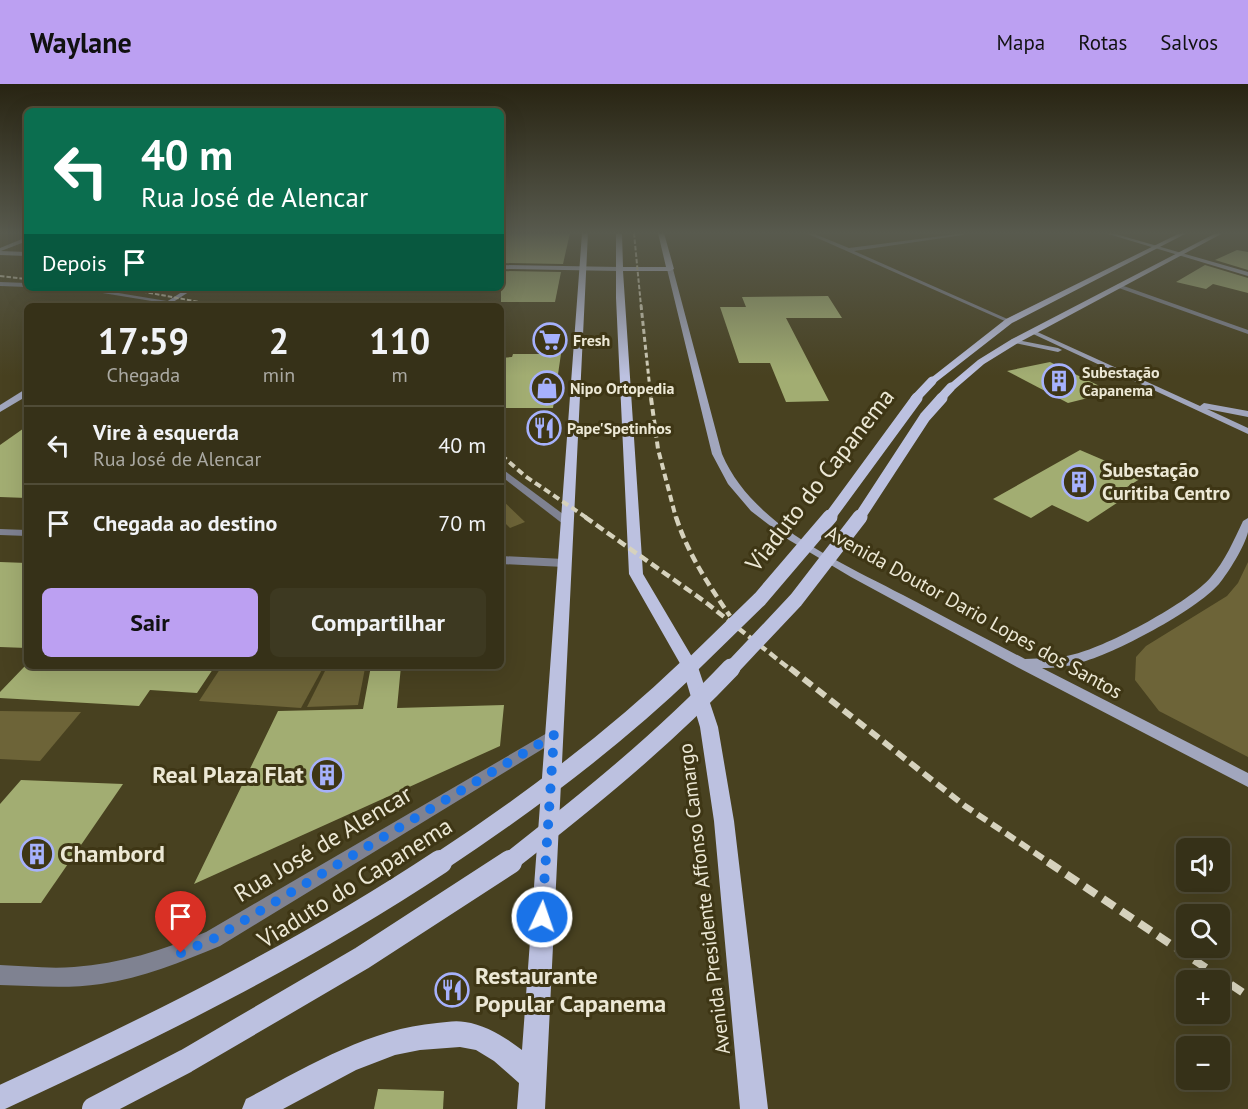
<!DOCTYPE html>
<html lang="pt">
<meta charset="utf-8">
<style>
:root{--surface:#363118;--page:#3d3921;--text:#f1f3f6;--muted:#aaa9a2;--line:#504c37;--accent:#bca0f2}
body{margin:0;font-family:"PT Sans",sans-serif;background:var(--page);color:var(--text);height:100vh;display:flex;flex-direction:column;font-size:22px;white-space:nowrap}
*{box-sizing:border-box;margin:0}
p{font-size:20px;color:var(--muted)}
.icon{flex:none;width:33px;height:33px;fill:none;stroke:currentColor;stroke-width:2;stroke-linecap:round;stroke-linejoin:round}
.map{position:relative;flex:1;overflow:hidden}
.panel{position:absolute;left:24px;top:219px;width:480px;height:366px;display:flex;flex-direction:column;background:var(--surface);border-radius:9px;box-shadow:0 6px 24px #0002,0 0 0 2px var(--line)}
.panel>*{flex:none}
.hud{position:absolute;left:24px;top:24px;width:480px;height:183px;border-radius:9px;box-shadow:0 6px 24px #0002,0 0 0 2px var(--line);background:#0b6e4f;color:#fff;overflow:hidden}
.controls{position:absolute;left:1176px;top:754px;display:grid;gap:12px}
.controls a{display:grid;place-items:center;width:54px;height:54px;border-radius:9px;background:var(--surface);box-shadow:0 6px 24px #0002,0 0 0 2px var(--line);font-size:30px}
.pin{position:absolute;display:grid;place-items:center;width:51px;height:51px;color:#fff;margin:-62px -26px;border-radius:50% 50% 50% 0;rotate:-45deg;box-shadow:0 0 6px #0007}
.pin .icon{rotate:45deg}
.me{position:absolute;width:66px;margin:-33px;rotate:3deg;stroke-linejoin:round;filter:drop-shadow(0 0 4px #0008)}
.turn{display:flex;align-items:center;gap:21px;height:126px;padding:0 18px;font-size:27px}
.turn .icon{width:78px;height:78px;stroke-width:2.5}
.turn b{display:block;font-size:42px;line-height:51px}
.then{display:flex;align-items:center;height:57px;padding:0 18px;background:#0003;gap:12px;font-size:22px}
.eta{display:flex;justify-content:space-evenly;align-items:center;height:102px;text-align:center}
.eta b{font-size:36px;font-weight:700;line-height:42px}
.button{display:flex;gap:12px;margin-top:auto;padding:12px 18px}
.button a{flex:1;height:69px;border-radius:9px;background:var(--accent);color:#111;font-size:24px;font-weight:700;line-height:69px;text-align:center}
.button a+a{background:var(--page);color:var(--text)}
ul{padding:0;list-style:none}
li{display:flex;align-items:center;gap:18px;height:78px;padding:0 18px;border-top:2px solid var(--line)}
li div{flex:1}
li b{display:block;font-size:22px}
li em{font-style:normal}
header{display:flex;align-items:center;gap:36px;box-sizing:border-box;height:84px;padding:0 30px;background:var(--accent);color:#111}
header strong{font-size:28px}
nav{display:flex;gap:33px;margin-inline-start:auto;font-size:21px}
.map>svg:first-child{display:block}
.green{fill:#6d6438}
.building{fill:#a2ad72}
.lines{fill:none;stroke-linecap:round;stroke-linejoin:round}
.street{fill:#7f8291;fill-rule:evenodd}
.secondary{fill:#a1a6bd;fill-rule:evenodd}
.primary{fill:#bcc1e0;fill-rule:evenodd}
.rail-far5{stroke:#d6d2bd;stroke-width:2;stroke-dasharray:4.5 2;stroke-linecap:butt}
.rail-far4{stroke:#d6d2bd;stroke-width:3;stroke-dasharray:5 3;stroke-linecap:butt}
.rail-far3{stroke:#d6d2bd;stroke-width:4;stroke-dasharray:7 4;stroke-linecap:butt}
.rail-far2{stroke:#d6d2bd;stroke-width:4.5;stroke-dasharray:9 4.5;stroke-linecap:butt}
.rail-far1{stroke:#d6d2bd;stroke-width:6;stroke-dasharray:11 6;stroke-linecap:butt}
.rail{stroke:#d6d2bd;stroke-width:8;stroke-dasharray:14 8;stroke-linecap:butt}
.primary-bridge-far4{stroke:#bcc1e0;stroke-width:9}
.primary-bridge-far3{stroke:#bcc1e0;stroke-width:11}
.primary-bridge-far2{stroke:#bcc1e0;stroke-width:15}
.primary-bridge-far1{stroke:#bcc1e0;stroke-width:19}
.primary-bridge{stroke:#bcc1e0;stroke-width:24}
.route{stroke:#1a73e8;stroke-width:10;stroke-dasharray:0 18}
.labels{text-anchor:middle;stroke-width:6;stroke-linejoin:round;paint-order:stroke}
.far-poi-label{font-size:16px;font-weight:bold;fill:#ece8d5;stroke:#3e3615;text-anchor:start}
.poi-label{font-size:20px;font-weight:bold;fill:#ece8d5;stroke:#3e3615;text-anchor:start}
.street-label{font-size:20px;fill:#ece8d5;stroke:#3e3615}
.near-street-label{font-size:24px;fill:#ece8d5;stroke:#3e3615}
.near-poi-label{font-size:24px;font-weight:bold;fill:#ece8d5;stroke:#3e3615;text-anchor:start}
</style>
<header>
<strong>Waylane</strong>
<nav><a>Mapa</a><a>Rotas</a><a>Salvos</a></nav>
</header>
<div class="map">
<svg width="1248" height="1025" viewBox="0 0 1248 1025">
<rect width="100%" height="100%" fill="#484120"/>
<g class="green">
<polygon points="501,415 525,438 510,444 501,435"/>
<polygon points="1248,478 1248,673 1159,627 1135,596 1136,573 1146,562 1227,512 1238,499"/>
<polygon points="222,582 324,582 301,624 199,617"/>
<polygon points="365,584 358,621 307,623 326,585"/>
<polygon points="0,627 81,628 40,677 0,675"/>
</g>
<g class="building">
<polygon points="501,149 570,149 563,180 501,179"/>
<polygon points="1237,166 1248,168 1248,186 1215,176"/>
<polygon points="1205,181 1248,194 1248,209 1213,200 1206,205 1176,198"/>
<polygon points="501,187 561,188 555,218 501,218"/>
<polygon points="828,212 842,234 786,234 829,317 786,318 770,279 739,279 720,223 746,223 742,213"/>
<polygon points="513,270 561,270 553,324 501,324 501,274 512,273"/>
<polygon points="1050,278 1112,308 1068,319 1007,287"/>
<polygon points="27,342 27,414 0,413 0,361"/>
<polygon points="1080,366 1143,393 1127,403 1135,407 1088,438 1052,421 1031,434 993,415"/>
<polygon points="0,478 27,479 27,564 0,563"/>
<polygon points="25,582 215,582 197,609 150,606 139,622 0,614 0,608"/>
<polygon points="371,582 401,582 397,624 504,621 500,662 194,800 278,627 363,625"/>
<polygon points="21,696 123,700 41,819 0,819 0,720"/>
<polygon points="378,1005 444,1007 443,1025 374,1025"/>
</g>
<g class="lines">
<g class="street">
<polygon points="806,149 812,149 849,164 965,149 963,151 854,167 1012,237 1007,238"/>
<polygon points="0,198 27,199 27,203 0,202"/>
<polygon points="1118,200 1248,246 1248,250 1116,203"/>
<polygon points="72,204 88,204 173,218 170,220"/>
<polygon points="501,384 571,436 572,438 571,440 563,440 501,392"/>
<polygon points="0,445 27,446 27,452 0,451"/>
<polygon points="501,472 564,475 570,479 564,483 501,480"/>
<path d="M554 645 559 647 561 651 559 655 220 862C181 878 143 894 101 900 68 905 34 902 0 901V881C24 882 49 885 74 883 120 880 163 866 206 848Z"/>
</g>
<g class="secondary">
<polygon points="1105,149 1112,149 1248,188 1248,192"/>
<polygon points="27,153 27,157 1,167 27,168 27,172 0,171 0,164"/>
<polygon points="501,181 619,183 622,185 619,187 501,185"/>
<path d="M670 183 673 185 722 370C752 441 839 477 903 511 943 532 984 554 1025 575 1041 574 1059 575 1075 570 1108 562 1190 518 1211 493 1225 477 1234 456 1243 437L1248 434C1248 438 1248 443 1248 448 1245 462 1228 489 1219 500 1195 527 1114 570 1079 579 1067 583 1055 584 1042 584L1248 689V703L1017 583 851 493 789 456 751 427 728 400 712 370 667 185Z"/>
<polygon points="188,204 195,204 167,222 160,222"/>
<polygon points="1033,246 1200,322 1204,319 1248,327 1248,333 1207,325 1248,344 1248,350 1031,249 1031,247"/>
<polygon points="1012,255 1058,264 1062,266 1058,268 1015,259 1011,257"/>
<polygon points="24,306 27,306 27,312 0,328 0,321"/>
</g>
<g class="primary">
<path d="M582 149H588L545 1025H517L519 999 494 977 476 966 460 963 420 966 395 971 356 986 283 1025H242L246 1015C307 983 368 945 437 939 446 938 456 936 465 938 486 941 505 953 522 966Z"/>
<polygon points="616,149 622,149 623,183 666,183 658,149 664,149 674,185 670,187 623,187 643,490 698,583 718,643 734,737 768,1025 740,1025 714,737 700,643 682,583 629,490 616,214"/>
<polygon points="1180,149 1187,149 1012,239 935,299 927,297 1006,235"/>
<polygon points="1216,149 1223,149 1018,259 984,280 955,305 946,303 978,276 1012,255"/>
</g>
<g class="rail-far5">
<polyline points="634,149 641,222"/>
<polyline points="0,192 27,195"/>
<polyline points="123,204 221,222"/>
</g>
<g class="rail-far4">
<polyline points="215,221 221,222"/>
<polyline points="641,221 651,315"/>
</g>
<g class="rail-far3">
<polyline points="651,314 658,365 676,434"/>
<polyline points="501,371 525,392 587,434"/>
</g>
<g class="rail-far2">
<polyline points="585,433 704,517 791,586"/>
<path d="M676 433C688 470 708 500 730 532"/>
</g>
<polyline class="rail-far1" points="790,584 965,722 1050,779"/>
<polyline class="rail" points="1048,778 1248,912"/>
<g class="primary-bridge-far4">
<polyline points="915,315 932,297"/>
<polyline points="940,315 951,303"/>
</g>
<g class="primary-bridge-far3">
<polyline points="829,434 917,314"/>
<polyline points="859,434 925,333 942,314"/>
</g>
<g class="primary-bridge-far2">
<polyline points="687,586 760,515 830,433"/>
<polyline points="730,586 796,516 860,433"/>
</g>
<g class="primary-bridge-far1">
<path d="M438 779C526 721 612 657 688 584"/>
<path d="M508 779C586 718 662 657 731 584"/>
</g>
<g class="primary-bridge">
<path d="M0 1014C152 944 301 870 440 778"/>
<polyline points="94,1025 186,977 362,874 510,778"/>
</g>
</g>
<linearGradient id="sky" x2="0" y2="1"><stop stop-color="#282412"/><stop offset="0.51" stop-color="#585a4e"/><stop offset="1" stop-color="#585a4e" stop-opacity="0"/></linearGradient>
<rect width="1248" height="292" fill="url(#sky)"/>
<g class="lines">
<polyline class="route" points="181,869 213,855 554,651 542,833"/>
</g>
<defs>
<symbol id="supermarket-ring" viewBox="-11 -11 22 22"><circle r="9.5" fill="#3e3615" stroke="#a6b1fc" stroke-width="1.5"/><path d="M-6-5.5h2.5l.6 2H6L4.5 2H-2.5L-4.4-4H-6ZM-1.5 3.2a1.3 1.3 0 1 0 .1 0ZM3 3.2a1.3 1.3 0 1 0 .1 0Z" fill="#a6b1fc"/></symbol>
<symbol id="building-ring" viewBox="-11 -11 22 22"><circle r="9.5" fill="#3e3615" stroke="#a6b1fc" stroke-width="1.5"/><path d="M-4-6H4V6H1V3H-1V6H-4ZM-2.5-4.3h1.7v1.8h-1.7ZM.8-4.3h1.7v1.8H.8ZM-2.5-1h1.7V.8h-1.7ZM.8-1h1.7V.8H.8Z" fill="#a6b1fc"/></symbol>
<symbol id="shop-ring" viewBox="-11 -11 22 22"><circle r="9.5" fill="#3e3615" stroke="#a6b1fc" stroke-width="1.5"/><path d="M-5-2.5h2.3a2.7 3.5 0 0 1 5.4 0H5L5.5 6h-11ZM-1.5-2.5h3a1.5 2.3 0 0 0-3 0Z" fill="#a6b1fc"/></symbol>
<symbol id="restaurant-ring" viewBox="-11 -11 22 22"><circle r="9.5" fill="#3e3615" stroke="#a6b1fc" stroke-width="1.5"/><path d="M-5-6h1v4h1v-4h1v4h1v-4h1v5L-1.5 .5V6h-2V.5L-5-1ZM5-6V6H3V1.5H1.5Q1.5-4 5-6Z" fill="#a6b1fc"/></symbol>
</defs>
<g fill-rule="evenodd">
<use href="#supermarket-ring" x="531" y="237" width="38" height="38"/>
<use href="#building-ring" x="1040" y="278" width="38" height="38"/>
<use href="#shop-ring" x="528" y="285" width="38" height="38"/>
<use href="#restaurant-ring" x="525" y="325" width="38" height="38"/>
<use href="#building-ring" x="1060" y="379" width="38" height="38"/>
<use href="#building-ring" x="308" y="672" width="38" height="38"/>
<use href="#building-ring" x="18" y="751" width="38" height="38"/>
<use href="#restaurant-ring" x="433" y="887" width="38" height="38"/>
</g>
<g class="labels">
<g class="far-poi-label">
<text x="573" y="262">Fresh</text>
<text x="1082" y="294">Subestação<tspan x="1082" dy="18">Capanema</tspan></text>
<text x="570" y="310">Nipo Ortopedia</text>
<text x="567" y="350">Pape'Spetinhos</text>
</g>
<g class="poi-label">
<text x="1102" y="393">Subestação<tspan x="1102" dy="23">Curitiba Centro</tspan></text>
</g>
<g class="street-label">
<text transform="translate(974 528) rotate(29)" y="7">Avenida Doutor Dario Lopes dos Santos</text>
<text transform="translate(704 815) rotate(-97)" y="7">Avenida Presidente Affonso Camargo</text>
</g>
<g class="near-street-label">
<text transform="translate(820 396) rotate(-52)" y="8">Viaduto do Capanema</text>
<text transform="translate(323 760) rotate(-31)" y="8">Rua José de Alencar</text>
<text transform="translate(355 799) rotate(-32)" y="8">Viaduto do Capanema</text>
</g>
<g class="near-poi-label">
<text x="304" y="699" text-anchor="end">Real Plaza Flat</text>
<text x="60" y="778">Chambord</text>
<text x="475" y="900">Restaurante<tspan x="475" dy="28">Popular Capanema</tspan></text>
</g>
</g>
</svg>
<div class="controls">
<a><svg class="icon" aria-label="sound" viewBox="0 0 24 24"><path d="M4 9h4l5-4v14l-5-4H4zM17 9q2 3 0 6"/></svg></a>
<a><svg class="icon" aria-label="search" viewBox="0 0 24 24"><circle cx="10" cy="10" r="6"/><path d="M15 15l6 6"/></svg></a>
<a>+</a>
<a>−</a>
</div>
<div class="pin" style="left:181px;top:869px;background:#d93025"><svg class="icon" aria-label="arrive" viewBox="0 0 24 24"><path d="M6 21V4h12l-3 4 3 4H6"/></svg></div>
<svg class="me" style="left:542px;top:833px" viewBox="-20 -20 40 40"><circle r="17" fill="#1a73e8" stroke="#fff" stroke-width="3"/><path d="M0-11L8 9 0 5-8 9z" fill="#fff"/></svg>
<div class="hud">
<div class="turn"><svg class="icon" aria-label="left" viewBox="0 0 24 24"><path d="M17 20v-9H6M10 6l-5 5 5 5"/></svg><div><b>40 m</b>Rua José de Alencar</div></div>
<div class="then">Depois<svg class="icon" aria-label="arrive" viewBox="0 0 24 24"><path d="M6 21V4h12l-3 4 3 4H6"/></svg></div>
</div>
<section class="panel">
<div class="eta">
<div><b>17:59</b><p>Chegada</p></div>
<div><b>2</b><p>min</p></div>
<div><b>110</b><p>m</p></div>
</div>
<ul>
<li><svg class="icon" aria-label="left" viewBox="0 0 24 24"><path d="M17 20v-9H6M10 6l-5 5 5 5"/></svg><div><b>Vire à esquerda</b><p>Rua José de Alencar</p></div><em>40 m</em></li>
<li><svg class="icon" aria-label="arrive" viewBox="0 0 24 24"><path d="M6 21V4h12l-3 4 3 4H6"/></svg><div><b>Chegada ao destino</b></div><em>70 m</em></li>
</ul>
<div class="button"><a>Sair</a><a>Compartilhar</a></div>
</section>
</div>
